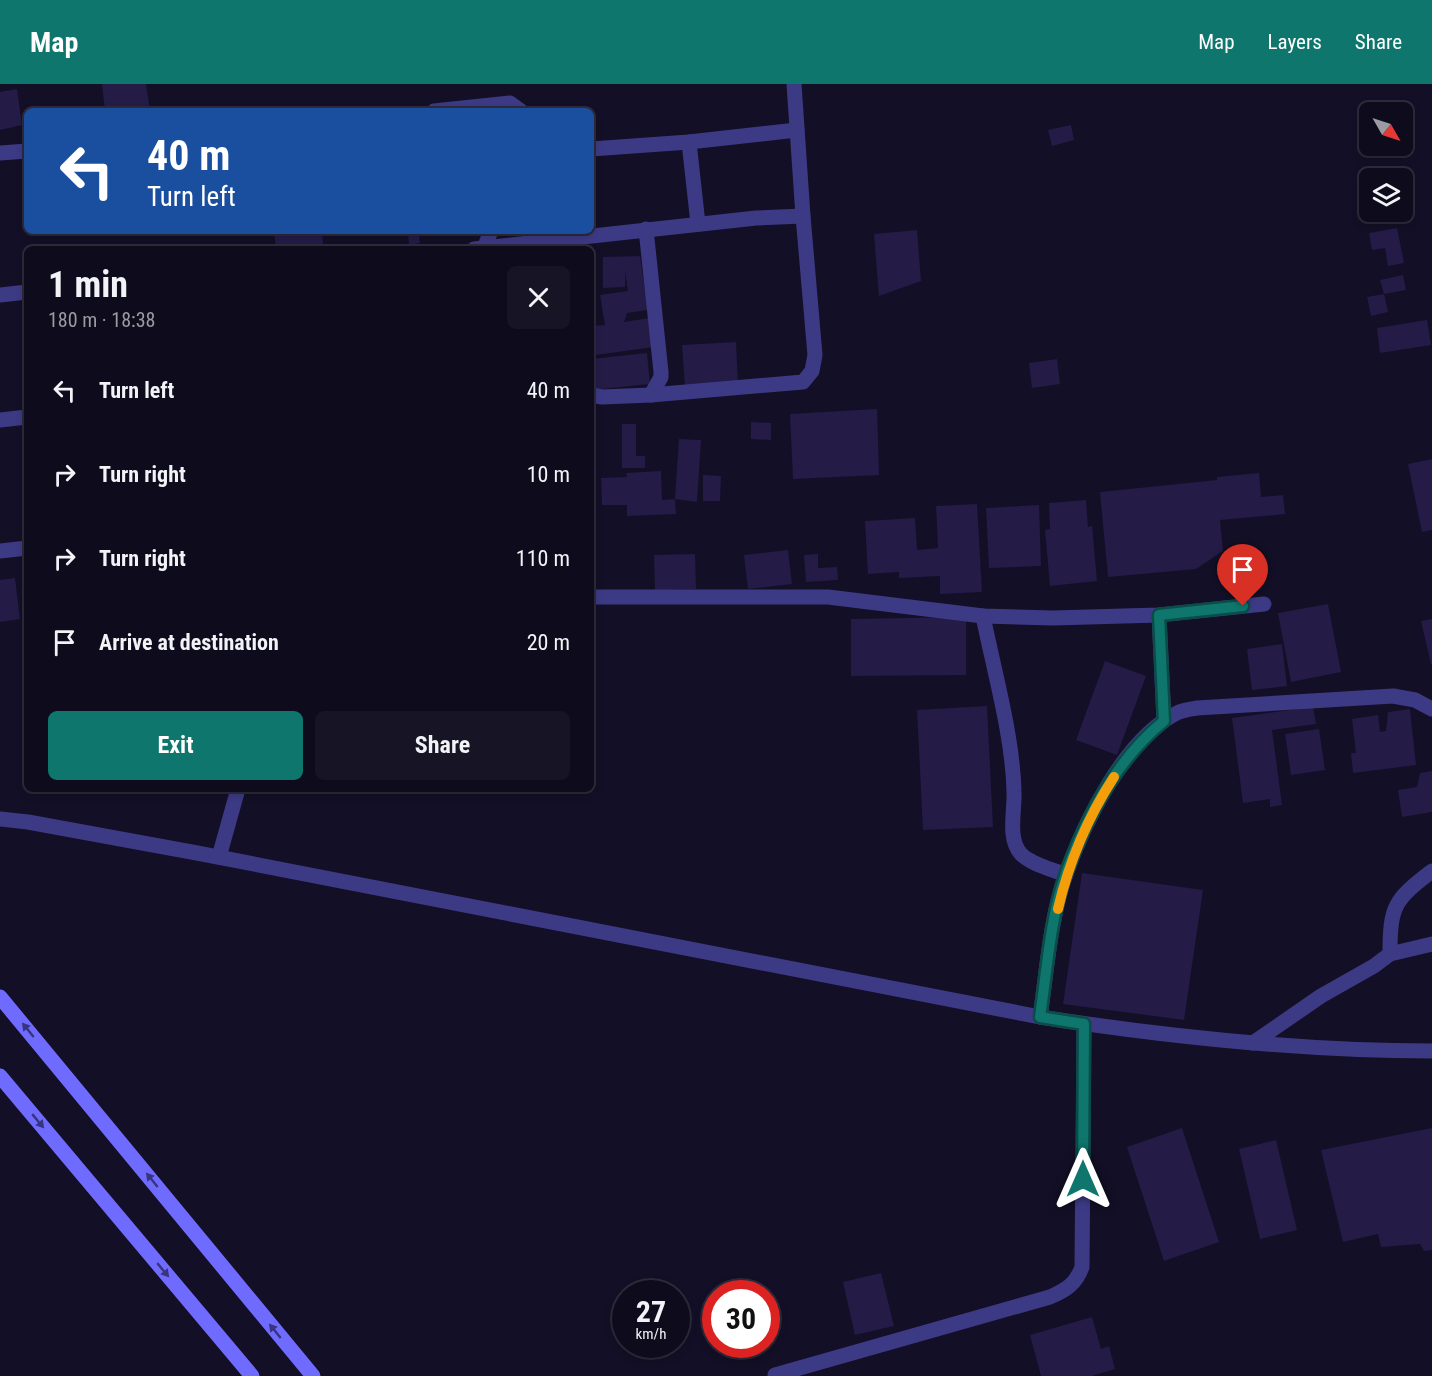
<!DOCTYPE html>
<meta charset="utf-8">
<style>
:root{--surface:#0e0b1c;--page:#171425;--text:#f1f3f6;--muted:#9b9ba3;--line:#2e2b3b;--accent:#0f766e}
body{margin:0;font-family:"Roboto Condensed",sans-serif;background:var(--page);color:var(--text);height:100vh;display:flex;flex-direction:column;font-size:22px;white-space:nowrap}
*{box-sizing:border-box;margin:0}
p{font-size:20px;color:var(--muted)}
.icon{flex:none;width:33px;height:33px;fill:none;stroke:currentColor;stroke-width:2;stroke-linecap:round;stroke-linejoin:round}
.map{position:relative;flex:1;overflow:hidden}
.details{position:absolute;left:24px;top:162px;width:570px;height:546px;display:flex;flex-direction:column;background:var(--surface);border-radius:9px;box-shadow:0 3px 9px #0003,0 0 0 2px var(--line)}
.details>*{flex:none}
.hud{position:absolute;left:24px;top:24px;width:570px;height:126px;border-radius:9px;box-shadow:0 3px 9px #0003,0 0 0 2px var(--line);background:#1a4fa0;color:#fff;overflow:hidden}
.needle{width:39px;rotate:129deg}
.buttons{position:absolute;left:1359px;top:18px;display:grid;gap:12px}
.buttons a{display:grid;place-items:center;width:54px;height:54px;border-radius:9px;background:var(--surface);box-shadow:0 3px 9px #0003,0 0 0 2px var(--line);font-size:30px}
.speed{position:absolute;left:612px;top:1196px;display:flex;gap:12px;font-size:30px;font-weight:700;text-align:center}
.speed>*{display:grid;place-content:center;width:78px;height:78px;border-radius:50%;background:var(--surface);box-shadow:0 3px 9px #0003,0 0 0 2px var(--line);line-height:1}
.speed small{font-size:15px;font-weight:400}
.speed .limit{border:9px solid #d22;background:#fff;color:#111}
.pin{position:absolute;display:grid;place-items:center;width:51px;height:51px;color:#fff;margin:-62px -26px;border-radius:50% 50% 50% 0;rotate:-45deg;box-shadow:0 0 6px #0007}
.pin .icon{rotate:45deg}
.me{position:absolute;width:66px;margin:-33px;rotate:0deg;stroke-linejoin:round;filter:drop-shadow(0 0 4px #0008)}
.turn{display:flex;align-items:center;gap:21px;height:126px;padding:0 24px;font-size:27px}
.turn .icon{width:78px;height:78px;stroke-width:2.5}
.turn b{display:block;font-size:42px;line-height:51px}
.round{display:grid;place-items:center;flex:none;width:63px;height:63px;border-radius:9px;background:var(--page)}
.summary{display:flex;align-items:center;justify-content:space-between;height:102px;padding:0 24px}
h1{font-size:36px;font-weight:700;line-height:45px}
.action{display:flex;gap:12px;margin-top:auto;padding:12px 24px}
.action a{flex:1;height:69px;border-radius:9px;background:var(--accent);color:#fff;font-size:24px;font-weight:700;line-height:69px;text-align:center}
.action a+a{background:var(--page);color:var(--text)}
ul{padding:0;list-style:none}
li{display:flex;align-items:center;gap:18px;height:84px;padding:0 24px}
li div{flex:1}
li b{display:block;font-size:22px}
li em{font-style:normal}
header{display:flex;align-items:center;gap:36px;box-sizing:border-box;height:84px;padding:0 30px;background:var(--accent);color:#fff}
header strong{font-size:28px}
nav{display:flex;gap:33px;margin-inline-start:auto;font-size:21px}
.map>svg:first-child{display:block}
.building{fill:#241b47}
.lines{fill:none;stroke-linecap:round;stroke-linejoin:round}
.minor{stroke:#3d3a85;stroke-width:15}
.secondary{stroke:#6f6bff;stroke-width:15}
.oneway{fill:#38347d}
.route-casing{stroke:#0a4d48;stroke-width:15}
.route{stroke:#0f766e;stroke-width:10}
.slow{stroke:#f59e0b;stroke-width:10}
</style>
<header>
<strong>Map</strong>
<nav><a>Map</a><a>Layers</a><a>Share</a></nav>
</header>
<div class="map">
<svg width="1432" height="1292" viewBox="0 0 1432 1292">
<rect width="100%" height="100%" fill="#130f26"/>
<g class="building">
<polygon points="102,0 146,0 150,27 105,27"/>
<polygon points="17,5 22,41 0,46 0,8"/>
<polygon points="1071,41 1074,56 1052,62 1048,46"/>
<polygon points="1392,83 1394,94 1370,94 1370,128 1378,129 1365,131 1360,87"/>
<polygon points="1397,144 1404,179 1388,182 1385,164 1372,166 1369,149"/>
<polygon points="917,146 921,197 879,212 874,150"/>
<polygon points="274,147 322,147 323,160 276,164"/>
<polygon points="408,147 418,147 420,159 409,161"/>
<polygon points="640,172 648,226 627,229 624,238 649,234 654,263 596,271 592,242 605,241 600,211 628,207 625,187 625,203 603,204 603,173"/>
<polygon points="1403,191 1406,206 1384,210 1388,228 1371,232 1367,213 1384,210 1380,196"/>
<polygon points="1427,236 1431,261 1380,269 1377,244"/>
<polygon points="736,258 738,300 685,303 682,261"/>
<polygon points="647,269 650,300 592,306 591,275"/>
<polygon points="1057,275 1060,300 1032,304 1029,279"/>
<polygon points="877,325 879,391 793,395 790,330"/>
<polygon points="751,338 771,339 771,356 751,355"/>
<polygon points="622,340 636,340 636,372 645,372 645,384 622,384"/>
<polygon points="679,355 701,356 697,418 675,415"/>
<polygon points="1432,375 1432,446 1422,448 1408,380"/>
<polygon points="661,387 662,416 675,415 676,430 627,432 627,421 602,421 601,394 627,393 626,389"/>
<polygon points="1259,389 1261,413 1283,411 1285,430 1220,436 1223,467 1196,485 1108,493 1100,408 1217,396 1217,393"/>
<polygon points="703,391 721,392 720,417 703,417"/>
<polygon points="1086,416 1088,443 1092,442 1097,497 1050,502 1045,446 1050,445 1049,419"/>
<polygon points="977,420 982,508 940,510 940,492 899,494 899,488 868,490 865,437 915,434 917,466 938,464 936,422"/>
<polygon points="1039,421 1041,482 989,484 986,424"/>
<polygon points="788,466 792,500 748,505 744,471"/>
<polygon points="695,470 696,505 655,506 654,471"/>
<polygon points="818,470 818,484 837,483 838,496 806,498 804,471"/>
<polygon points="15,494 20,535 0,538 0,496"/>
<polygon points="1328,520 1341,588 1291,598 1278,529"/>
<polygon points="966,533 966,591 851,592 851,535"/>
<polygon points="1432,535 1432,580 1431,580 1421,537"/>
<polygon points="1282,560 1287,602 1252,606 1247,565"/>
<polygon points="1105,577 1146,592 1117,671 1076,656"/>
<polygon points="987,622 993,743 923,746 917,626"/>
<polygon points="1313,623 1316,640 1272,646 1282,721 1270,723 1270,715 1243,719 1232,634"/>
<polygon points="1410,625 1416,681 1353,689 1351,669 1356,669 1352,635 1378,631 1380,648 1386,647 1388,628"/>
<polygon points="1319,645 1325,686 1291,691 1285,650"/>
<polygon points="1432,687 1432,728 1402,733 1398,706 1417,703 1420,689"/>
<polygon points="1082,789 1203,806 1184,936 1063,920"/>
<polygon points="1182,1044 1219,1158 1164,1177 1127,1063"/>
<polygon points="1432,1044 1432,1166 1424,1167 1420,1160 1381,1163 1378,1150 1343,1158 1321,1066"/>
<polygon points="1276,1056 1297,1146 1260,1155 1239,1065"/>
<polygon points="881,1189 894,1242 855,1251 843,1198"/>
<polygon points="1092,1233 1101,1265 1109,1262 1115,1285 1092,1292 1041,1292 1030,1251"/>
</g>
<g class="lines">
<g class="minor">
<polyline points="434,27 510,19 521,27"/>
<polyline points="689,58 698,140"/>
<polyline points="591,65 689,58 797,46"/>
<polyline points="0,69 27,67"/>
<polyline points="646,145 661,288 661,293 651,311"/>
<polyline points="484,164 491,147"/>
<polyline points="474,165 756,134 803,132"/>
<polyline points="0,211 27,208"/>
<polyline points="591,311 602,313 651,311 803,298 812,287 815,271 803,132 794,0"/>
<polyline points="0,336 27,333"/>
<polyline points="0,467 27,464"/>
<polyline points="591,513 828,513 983,532 1053,534 1159,531 1264,520"/>
<polyline points="1159,531 1164,637"/>
<path d="M983 532C994 587 1013 653 1014 708 1015 726 1007 755 1021 770 1032 781 1052 785 1066 791"/>
<path d="M0 735 28 738 197 769 1040 933C1170 953 1301 967 1432 967"/>
<polyline points="219,773 238,705"/>
<path d="M1390 870C1390 822 1394 816 1432 787"/>
<path d="M1040 933C1047 886 1050 835 1066 790 1085 737 1125 653 1179 628 1184 626 1191 625 1197 624L1393 612 1415 616 1432 625"/>
<polyline points="1253,959 1321,912 1374,882 1390,870 1432,860"/>
<path d="M775 1291 1050 1213C1066 1206 1076 1200 1082 1183L1084 940"/>
</g>
<g class="secondary">
<polyline points="0,913 313,1292"/>
<polyline points="0,992 252,1292"/>
</g>
</g>
<defs><path id="oneway-solid" d="M-6-.8H1V-3.2L6.5 0L1 3.2V.8H-6Z" transform="scale(1.5)"/></defs>
<g class="oneway">
<use href="#oneway-solid" transform="translate(28 946) rotate(-129)"/>
<use href="#oneway-solid" transform="translate(38 1037) rotate(50)"/>
<use href="#oneway-solid" transform="translate(152 1096) rotate(-129)"/>
<use href="#oneway-solid" transform="translate(163 1186) rotate(50)"/>
<use href="#oneway-solid" transform="translate(275 1247) rotate(-129)"/>
</g>
<g class="lines">
<defs>
<path id="route" d="M1083 1095 1084 940 1040 933C1047 886 1050 835 1066 789 1086 734 1117 675 1164 637L1159 531 1243 522"/>
</defs>
<use href="#route" class="route-casing"/>
<use href="#route" class="route"/>
<path class="slow" d="M1058 825C1069 778 1088 733 1114 693"/>
</g>
</svg>
<div class="buttons">
<a><svg class="needle" viewBox="-14 -14 28 28"><path d="M0-13l5 13h-10z" fill="#e53935"/><path d="M0 13l5-13h-10z" fill="#9b9ba3"/></svg></a>
<a><svg class="icon" aria-label="layers" viewBox="0 0 24 24"><path d="M12 4l9 5-9 5-9-5zM3 14l9 5 9-5"/></svg></a>
</div>
<div class="speed"><div>27<small>km/h</small></div><div class="limit">30</div></div>
<div class="pin" style="left:1243px;top:522px;background:#d93025"><svg class="icon" aria-label="arrive" viewBox="0 0 24 24"><path d="M6 21V4h12l-3 4 3 4H6"/></svg></div>
<svg class="me" style="left:1083px;top:1095px" viewBox="-20 -20 40 40"><path d="M0-17L14 15 0 8-14 15z" fill="#0f766e" stroke="#fff" stroke-width="4"/></svg>
<div class="hud">
<div class="turn"><svg class="icon" aria-label="left" viewBox="0 0 24 24"><path d="M17 20v-9H6M10 6l-5 5 5 5"/></svg><div><b>40 m</b>Turn left</div></div>
</div>
<section class="details">
<div class="summary"><div><h1>1 min</h1><p>180 m · 18:38</p></div><a class="round"><svg class="icon" aria-label="close" viewBox="0 0 24 24"><path d="M6 6l12 12M18 6L6 18"/></svg></a></div>
<ul>
<li><svg class="icon" aria-label="left" viewBox="0 0 24 24"><path d="M17 20v-9H6M10 6l-5 5 5 5"/></svg><div><b>Turn left</b></div><em>40 m</em></li>
<li><svg class="icon" aria-label="right" viewBox="0 0 24 24"><path d="M7 20v-9h11M14 6l5 5-5 5"/></svg><div><b>Turn right</b></div><em>10 m</em></li>
<li><svg class="icon" aria-label="right" viewBox="0 0 24 24"><path d="M7 20v-9h11M14 6l5 5-5 5"/></svg><div><b>Turn right</b></div><em>110 m</em></li>
<li><svg class="icon" aria-label="arrive" viewBox="0 0 24 24"><path d="M6 21V4h12l-3 4 3 4H6"/></svg><div><b>Arrive at destination</b></div><em>20 m</em></li>
</ul>
<div class="action"><a>Exit</a><a>Share</a></div>
</section>
</div>
